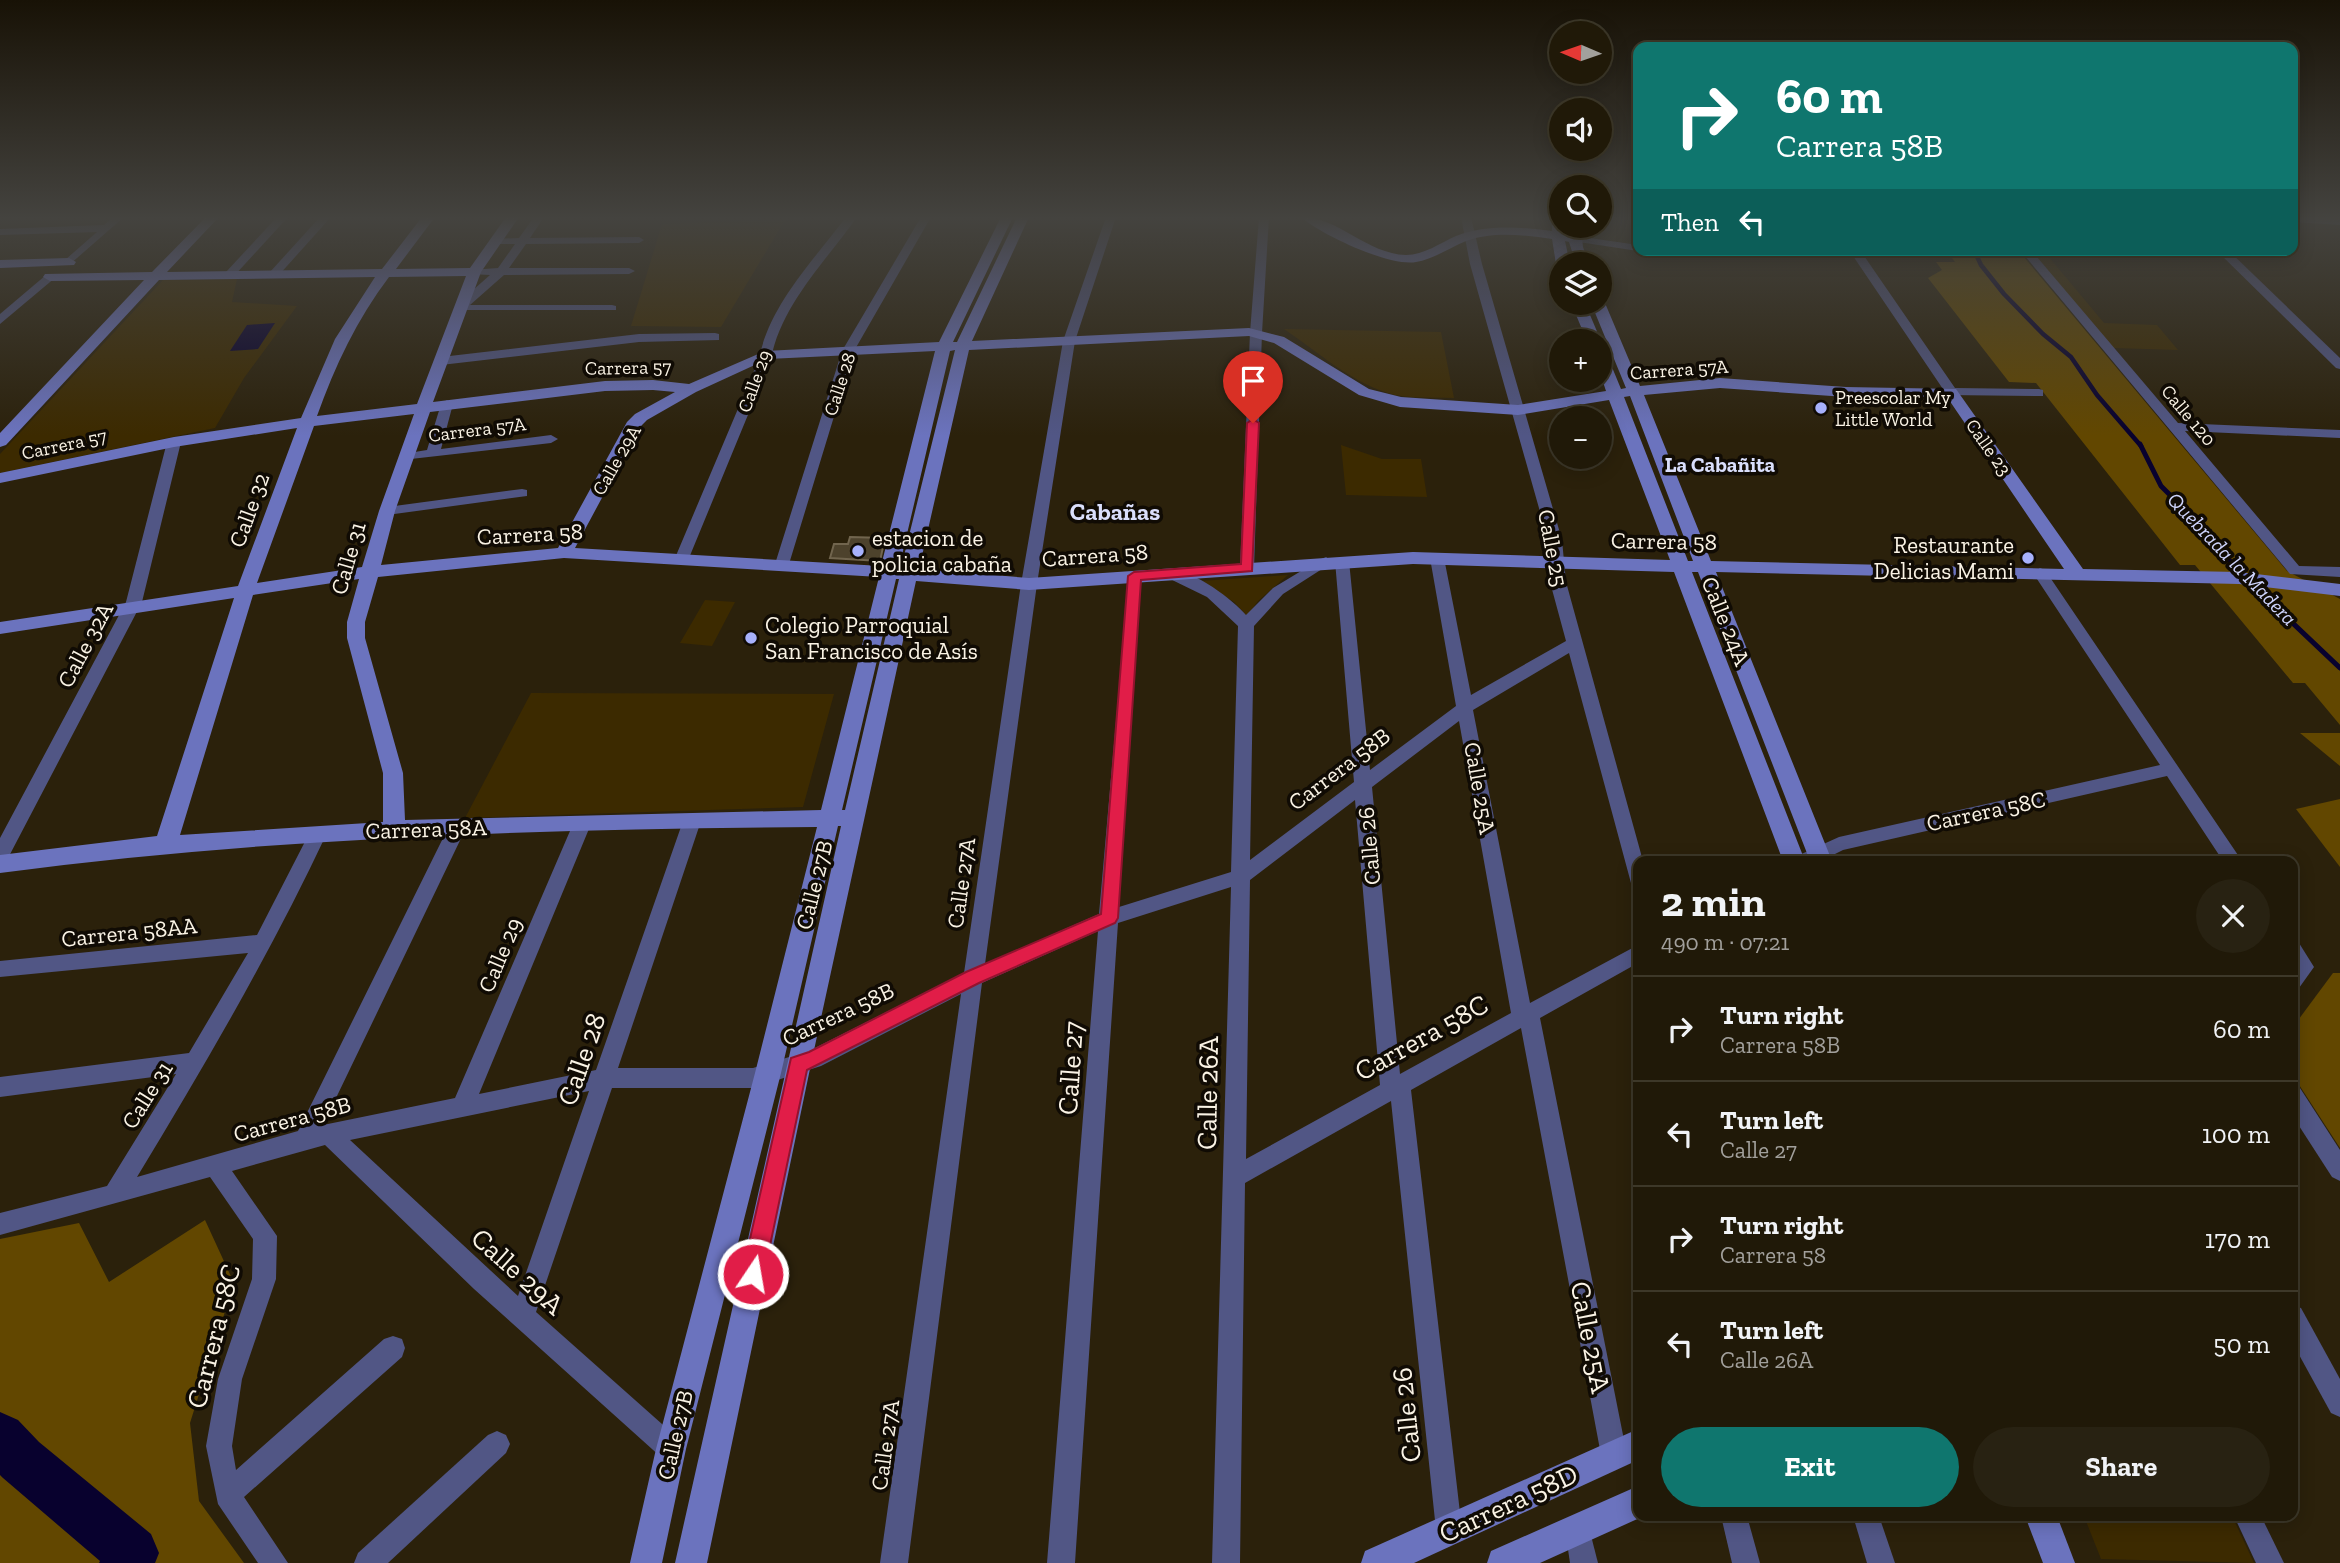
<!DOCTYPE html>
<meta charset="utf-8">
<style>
:root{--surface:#201908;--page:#282212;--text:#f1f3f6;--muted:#a2a09c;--line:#3d3829;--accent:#0f766e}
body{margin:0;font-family:"Zilla Slab",serif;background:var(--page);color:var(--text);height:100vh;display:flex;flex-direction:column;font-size:26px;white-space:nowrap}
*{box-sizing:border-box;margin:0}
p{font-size:23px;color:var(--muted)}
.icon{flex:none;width:38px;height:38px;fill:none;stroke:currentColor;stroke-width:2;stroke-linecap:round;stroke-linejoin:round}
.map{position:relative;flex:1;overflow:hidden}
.sheet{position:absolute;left:1633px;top:856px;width:665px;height:665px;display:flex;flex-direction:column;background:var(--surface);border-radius:14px;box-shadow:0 4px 18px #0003,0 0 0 2px var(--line)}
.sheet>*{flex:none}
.guide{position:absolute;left:1633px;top:42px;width:665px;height:214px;border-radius:14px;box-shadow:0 4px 18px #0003,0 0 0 2px var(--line);background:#0f766e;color:#fff;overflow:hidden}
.needle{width:46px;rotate:272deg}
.fabs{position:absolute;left:1549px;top:21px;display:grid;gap:14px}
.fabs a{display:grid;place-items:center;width:63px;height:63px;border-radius:50%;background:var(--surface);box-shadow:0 4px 18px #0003,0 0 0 2px var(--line);font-size:35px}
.pin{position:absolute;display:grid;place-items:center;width:60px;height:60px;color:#fff;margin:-72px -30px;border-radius:50% 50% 50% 0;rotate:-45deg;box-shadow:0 0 7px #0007}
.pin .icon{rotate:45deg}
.me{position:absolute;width:77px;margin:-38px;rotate:12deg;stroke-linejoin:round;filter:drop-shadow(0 0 5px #0008)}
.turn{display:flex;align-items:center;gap:24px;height:147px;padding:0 28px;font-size:32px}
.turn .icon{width:91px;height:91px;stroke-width:2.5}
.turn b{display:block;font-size:49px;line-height:60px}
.then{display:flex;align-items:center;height:66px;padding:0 28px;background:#0003;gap:14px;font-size:26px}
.round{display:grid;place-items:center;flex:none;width:74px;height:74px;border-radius:37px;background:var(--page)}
.headline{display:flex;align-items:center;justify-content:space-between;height:119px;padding:0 28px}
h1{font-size:42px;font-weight:800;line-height:52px}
.cta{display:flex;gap:14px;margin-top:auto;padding:14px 28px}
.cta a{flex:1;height:80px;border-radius:42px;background:var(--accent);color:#fff;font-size:28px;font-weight:800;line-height:80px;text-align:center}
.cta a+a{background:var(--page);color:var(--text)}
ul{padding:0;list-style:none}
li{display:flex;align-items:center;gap:21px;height:105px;padding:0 28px;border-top:2px solid var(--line)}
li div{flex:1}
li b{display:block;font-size:26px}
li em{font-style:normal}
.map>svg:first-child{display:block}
.green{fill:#3c2a00}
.forest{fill:#624700}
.water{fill:#08012e}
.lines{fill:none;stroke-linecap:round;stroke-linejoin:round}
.stream-far1{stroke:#08012e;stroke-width:4.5}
.stream{stroke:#08012e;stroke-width:5}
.river{fill:#08012e;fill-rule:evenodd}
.building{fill:#4d422c;stroke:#71654e;stroke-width:2}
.street{fill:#515685;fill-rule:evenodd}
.secondary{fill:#6b73be;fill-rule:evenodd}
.route{fill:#e11d48;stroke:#92132f;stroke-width:2}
.poi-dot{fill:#a7b1fc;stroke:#100b04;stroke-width:2.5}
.labels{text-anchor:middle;stroke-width:7;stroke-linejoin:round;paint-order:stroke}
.far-street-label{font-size:19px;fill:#faf3e5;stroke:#100b04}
.far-poi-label{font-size:19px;fill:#faf3e5;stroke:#100b04;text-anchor:start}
.far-neighbourhood-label{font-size:21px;font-weight:bold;fill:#dadffc;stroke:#100b04}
.far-water-label{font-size:21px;font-style:italic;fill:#ced4fc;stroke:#100b04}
.street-label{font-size:23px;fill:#faf3e5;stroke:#100b04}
.poi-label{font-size:23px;fill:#faf3e5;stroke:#100b04;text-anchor:start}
.neighbourhood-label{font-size:24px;font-weight:bold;fill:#dadffc;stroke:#100b04}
.near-street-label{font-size:28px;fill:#faf3e5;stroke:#100b04}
</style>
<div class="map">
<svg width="2340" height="1563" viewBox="0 0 2340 1563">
<rect width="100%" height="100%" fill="#2b210b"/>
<g class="green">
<polygon points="785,220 721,327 631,326 662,224"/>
<polygon points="2030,250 2043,250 2104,323 2157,325 2178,350 2113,348"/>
<polygon points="237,279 232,302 297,306 244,378 215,428 0,473 0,454 163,280"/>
<path d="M1284 329 1441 332 1454 398C1435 397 1414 399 1395 395 1354 385 1318 352 1284 329Z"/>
<polygon points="1341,445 1382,459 1421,459 1427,497 1346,495"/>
<polygon points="1288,575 1258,601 1247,616 1234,602 1200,581"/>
<polygon points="705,600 735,602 712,646 680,643"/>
<polygon points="531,693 834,694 803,807 465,818"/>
<polygon points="2084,1516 2232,1516 2254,1563 2101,1559"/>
</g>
<g class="forest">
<polygon points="1946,250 2018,250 2287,571 2340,599 2340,725 2305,683 2293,683 2195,565 2180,565 2036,383 2009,382 1928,278 1942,270 1936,262 1955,262"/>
<polygon points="2300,733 2340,733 2340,766"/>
<polygon points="2340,799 2340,867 2296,809"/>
<polygon points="2333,973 2340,973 2340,1148 2292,1074 2293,1027"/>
<polygon points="205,1220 234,1283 190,1423 199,1501 244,1563 0,1563 0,1239 79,1223 109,1282"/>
</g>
<polygon class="water" points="275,323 258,349 230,351 247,325"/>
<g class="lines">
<polyline class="stream-far1" points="1974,250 1981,265 2004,294 2043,334 2071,357 2097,395 2141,446"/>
<polyline class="stream" points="2140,444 2161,486 2200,525 2240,573 2340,668"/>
<polygon class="river" points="0,1412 18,1420 39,1442 151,1534 159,1553 155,1563 99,1563 100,1561 3,1478 0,1475"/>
</g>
<polygon class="building" points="850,537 885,538 880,561 830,558 834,544 848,544"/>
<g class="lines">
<g class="street">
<polygon points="113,217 124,217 69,265 63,262 65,260 97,232 0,235 0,229 104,225"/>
<polygon points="277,217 288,217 234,276 226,276 226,272"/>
<polygon points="320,217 331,217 278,276 270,276 270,272"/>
<polygon points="534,217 544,217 530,238 639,237 644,240 639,243 526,244 509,268 629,268 635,271 629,274 504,275 470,305 612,305 616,306 616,310 455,310 455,306 490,275 470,274 470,270 498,268 515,244 496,244 491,241 492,239 519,238"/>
<polygon points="791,217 803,217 798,220"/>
<path d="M846 217H857C826 261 781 305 771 359L689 558 682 563 677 561 675 558 759 359C769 305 814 260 846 217Z"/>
<polygon points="921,217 931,217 854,351 789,564 787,567 777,567 775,564 842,351"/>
<path d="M1106 217H1116L1075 341 1037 584 985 964 1099 914 1129 573H1139L1141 576 1119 907 1231 872 1238 626 1207 597 1166 577 1164 574 1166 571C1188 565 1232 599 1246 615L1273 588 1321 559 1326 557 1333 562 1283 594 1254 626 1250 860 1354 782 1335 561 1337 558H1347L1349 561 1370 770 1456 706 1430 558 1432 555H1442L1444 558 1471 695 1566 641 1550 582 1548 540 1470 264 1461 217H1471L1482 264 1562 540 1566 582 1643 861H1638V885L1631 883 1569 653 1473 710 1530 1003 1638 945V963L1540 1018 1627 1455 1623 1464 1614 1468 1605 1464 1601 1455 1521 1028 1411 1090 1462 1530 1458 1539 1449 1543 1440 1539 1436 1530 1391 1101 1245 1183 1240 1563H1212L1231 887 1118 923 1075 1563H1047L1098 931 982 983 908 1563H880L961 994 821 1066 753 1088H612L536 1312 680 1440 684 1449 680 1458 671 1462 662 1458 474 1289 325 1145 232 1171 277 1236 276 1279 242 1379 232 1446 236 1470 384 1339 393 1336 402 1339 405 1348 402 1357 244 1497 288 1563H258L218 1504 206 1446 218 1379 252 1279 253 1239 210 1177 0 1235V1213L107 1186 176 1074 0 1097V1077L189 1053 248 953 0 977V961L257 935 312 828H324L327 833C271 952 205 1065 137 1177L298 1131 448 828 451 823H463L466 828 323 1125 455 1098 573 824 576 819H588L591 824 479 1094 596 1070 683 821 686 816H698L701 821 618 1068H753L809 1051 964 973 1021 584 1063 341ZM1459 721 1511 1013 1400 1074 1372 787ZM1355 800 1380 1085 1246 1159 1250 880ZM589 1091 518 1296 350 1140Z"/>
<polygon points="1259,217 1269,217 1262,333 1254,568 1247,573 1240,568 1250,333"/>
<polygon points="2292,217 2340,219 2340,225 2292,222"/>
<polygon points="1576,236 1638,245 1638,250 1642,250 1638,251 1572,241 1572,237"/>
<path d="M1654 250H1685C1678 255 1661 255 1654 250Z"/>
<polygon points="1849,250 1860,250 1955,388 2039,389 2043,390 2043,396 1947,395"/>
<polygon points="2020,250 2031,250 2178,423 2340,430 2340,438 2185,431 2299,566 2340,567 2340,577 2290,574"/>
<polygon points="2216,250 2228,250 2340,358 2340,369 2336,368"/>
<polygon points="46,275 56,277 0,324 0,314"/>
<polygon points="715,333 719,334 719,340 639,342 441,365 435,361 441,357 639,334"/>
<polygon points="447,400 453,404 441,449 551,435 558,439 551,443 402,460 402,454 427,450 441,404"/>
<polygon points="174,438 181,442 142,602 7,860 0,862 0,838 126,602 167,442"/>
<polygon points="522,489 527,490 527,496 387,515 380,511 387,507"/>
<polygon points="2040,568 2045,570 2242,861 2223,861 2167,776 1843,850 1821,861 1795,861 1797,856 1839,837 2160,765 2033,573"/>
<polygon points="2292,941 2299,943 2314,967 2299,988 2292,990"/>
<polygon points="2292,1085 2300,1088 2340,1150 2340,1181 2332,1177 2292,1115"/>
<polygon points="2292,1305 2301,1308 2340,1379 2340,1417 2331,1413 2292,1342"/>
<polygon points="497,1431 506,1435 510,1444 506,1453 388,1563 354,1563 358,1553 488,1435"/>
<polygon points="1578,1516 1587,1520 1598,1563 1570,1563 1565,1529 1569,1520"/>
<polygon points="1721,1516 1747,1516 1760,1563 1732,1563"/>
<polygon points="1853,1516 1879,1516 1895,1563 1867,1563"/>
<polygon points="2234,1516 2261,1516 2284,1563 2256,1563"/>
</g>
<g class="secondary">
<path d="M206 217H219L167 272 382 269 422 217H435L396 269 470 268 506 217H519L481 272 433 402 605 381 653 380 689 384 765 351 939 342 1001 217H1013L953 342H957L1017 217H1029L972 341 1249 328 1284 337 1369 389 1401 397 1518 405 1606 391 1600 373V351L1607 355 1621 389 1626 388 1591 303H1600V299L1605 303 1640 386 1720 378 1846 387 1956 389 2083 569 2239 572 2340 584V596L2239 584 1716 572 1832 861H1810L1698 572H1692L1805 861H1783L1674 572 1413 564 1029 590 916 581 811 1064 707 1563H675L841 826H838L781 1073 686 1449 662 1563H630L656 1449 755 1073 817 827C543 829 271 837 0 873V855L157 836 234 598 0 634V622L238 586 297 428 174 447 0 483V473L174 437 301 418 335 339 375 277 159 280 6 445 0 447V433L144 280 50 281 43 277 45 274 152 272ZM466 276 417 404 317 416C335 366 357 319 389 277ZM1249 336 1274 343 1359 395 1400 407 1518 415 1609 400 1670 560 1413 552 1029 578 919 569 969 350ZM955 350 901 568H899L950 351ZM935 351 881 566 575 548 640 427 647 420 696 392 768 359ZM1720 388 1846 397H1947L2064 569 1711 561 1644 395ZM653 390 675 392 635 414 627 422 558 548 381 565 395 511 430 412 605 391ZM1630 396 1693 561H1688L1624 397ZM414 414 379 511 362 567 257 583 314 426ZM564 558 879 577 821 810 405 820 403 773 365 638V622L378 577ZM359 579 347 622V638L383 773V822L180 835 253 595ZM896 579H899L845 810H842Z"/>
<path d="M1301 217C1339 217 1367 254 1406 255 1424 255 1440 243 1456 236 1487 224 1520 227 1552 231V217H1561L1565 233 1569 234 1570 226 1581 228 1583 247 1589 264H1576L1569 242 1565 241 1570 264H1561V267L1556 264 1552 239C1524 235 1493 231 1466 241 1449 248 1434 259 1416 262 1389 267 1320 234 1301 217Z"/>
<polygon points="69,258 76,262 74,265 0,268 0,260"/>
<polygon points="1571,303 1585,303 1601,341 1600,344 1600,341 1587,341"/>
<polygon points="1638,1429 1638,1460 1414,1563 1361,1563 1365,1551"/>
<polygon points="1638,1486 1638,1516 1644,1516 1540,1563 1487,1563 1491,1551"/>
<polygon points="2025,1516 2057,1516 2075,1563 2043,1563"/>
</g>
</g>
<linearGradient id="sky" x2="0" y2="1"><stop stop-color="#181206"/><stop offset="0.5" stop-color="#44433f"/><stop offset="1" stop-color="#44433f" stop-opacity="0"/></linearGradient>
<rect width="2340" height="436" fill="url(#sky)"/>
<polygon class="route" points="1253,419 1259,423 1252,571 1141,580 1118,918 1115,923 979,983 807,1070 764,1274 761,1282 753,1285 745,1282 742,1274 791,1058 809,1052 966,972 1101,914 1128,576 1134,572 1241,564 1247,423"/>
<g class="poi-dot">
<circle cx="1821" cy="408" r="7"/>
<circle cx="858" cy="551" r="7"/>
<circle cx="2028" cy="558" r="7"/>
<circle cx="751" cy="638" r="7"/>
</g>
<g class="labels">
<g class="far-street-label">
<text transform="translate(628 367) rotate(-1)" y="7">Carrera 57</text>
<text transform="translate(1679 369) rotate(-4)" y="7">Carrera 57A</text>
<text transform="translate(754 381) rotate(-70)" y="7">Calle 29</text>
<text transform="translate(839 384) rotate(-72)" y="7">Calle 28</text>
<text transform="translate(2189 415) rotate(50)" y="7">Calle 120</text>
<text transform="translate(477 429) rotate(-7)" y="7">Carrera 57A</text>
<text transform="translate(64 444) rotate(-12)" y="7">Carrera 57</text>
<text transform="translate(1989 447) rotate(55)" y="7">Calle 23</text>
<text transform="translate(616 460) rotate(-60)" y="7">Calle 29A</text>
</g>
<g class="far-poi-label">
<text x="1835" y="404">Preescolar My<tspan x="1835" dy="22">Little World</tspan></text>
</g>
<g class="far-neighbourhood-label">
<text x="1720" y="472">La Cabañita</text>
</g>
<g class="far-water-label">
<text transform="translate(2232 559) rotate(46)" y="7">Quebrada la Madera</text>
</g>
<g class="street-label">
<text transform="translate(249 510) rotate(-70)" y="8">Calle 32</text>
<text transform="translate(530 534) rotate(-3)" y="8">Carrera 58</text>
<text transform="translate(1664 541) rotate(1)" y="8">Carrera 58</text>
<text transform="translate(1553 548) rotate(79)" y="8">Calle 25</text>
<text transform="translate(1095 555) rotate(-4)" y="8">Carrera 58</text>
<text transform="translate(348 558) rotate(-74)" y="8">Calle 31</text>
<text transform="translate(1726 621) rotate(68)" y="8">Calle 24A</text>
<text transform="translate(85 645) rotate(-62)" y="8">Calle 32A</text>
<text transform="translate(1339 769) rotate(-37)" y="8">Carrera 58B</text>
<text transform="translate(1480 788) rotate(80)" y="8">Calle 25A</text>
<text transform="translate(1986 811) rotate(-12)" y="8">Carrera 58C</text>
<text transform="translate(426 829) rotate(-2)" y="8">Carrera 58A</text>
<text transform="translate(1369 846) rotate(-95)" y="8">Calle 26</text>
<text transform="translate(961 883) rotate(-82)" y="8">Calle 27A</text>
<text transform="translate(814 885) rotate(-76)" y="8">Calle 27B</text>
<text transform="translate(129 932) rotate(-6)" y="8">Carrera 58AA</text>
<text transform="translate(500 955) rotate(-67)" y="8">Calle 29</text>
<text transform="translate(838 1014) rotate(-25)" y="8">Carrera 58B</text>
<text transform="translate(147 1095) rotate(-58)" y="8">Calle 31</text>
<text transform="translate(292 1119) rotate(-15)" y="8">Carrera 58B</text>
<text transform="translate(675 1435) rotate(-77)" y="8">Calle 27B</text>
<text transform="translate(885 1445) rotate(-82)" y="8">Calle 27A</text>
</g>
<g class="poi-label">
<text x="872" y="546">estacion de<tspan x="872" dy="26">policia cabaña</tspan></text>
<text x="2014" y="553" text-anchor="end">Restaurante<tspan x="2014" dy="26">Delicias Mami</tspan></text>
<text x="765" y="633">Colegio Parroquial<tspan x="765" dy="26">San Francisco de Asís</tspan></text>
</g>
<g class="neighbourhood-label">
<text x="1115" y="520">Cabañas</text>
</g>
<g class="near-street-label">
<text transform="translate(1421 1037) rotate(-29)" y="10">Carrera 58C</text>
<text transform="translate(581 1059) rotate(-71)" y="10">Calle 28</text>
<text transform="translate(1070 1068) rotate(-86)" y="10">Calle 27</text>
<text transform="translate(1207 1093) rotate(-89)" y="10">Calle 26A</text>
<text transform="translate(518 1271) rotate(42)" y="10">Calle 29A</text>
<text transform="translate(213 1336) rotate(-76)" y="10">Carrera 58C</text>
<text transform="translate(1591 1337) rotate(79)" y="10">Calle 25A</text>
<text transform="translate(1406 1415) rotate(-96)" y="10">Calle 26</text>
<text transform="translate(1508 1503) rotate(-25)" y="10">Carrera 58D</text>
</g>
</g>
</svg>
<div class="fabs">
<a><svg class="needle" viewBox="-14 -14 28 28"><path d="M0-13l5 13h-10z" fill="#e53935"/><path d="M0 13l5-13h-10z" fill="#a2a09c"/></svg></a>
<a><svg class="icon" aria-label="sound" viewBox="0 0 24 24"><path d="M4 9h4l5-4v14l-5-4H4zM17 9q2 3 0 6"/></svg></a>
<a><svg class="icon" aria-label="search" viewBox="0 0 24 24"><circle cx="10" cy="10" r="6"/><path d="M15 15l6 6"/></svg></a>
<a><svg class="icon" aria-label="layers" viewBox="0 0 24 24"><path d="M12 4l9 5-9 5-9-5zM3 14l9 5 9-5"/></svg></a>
<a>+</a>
<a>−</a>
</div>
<div class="pin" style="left:1253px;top:423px;background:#d93025"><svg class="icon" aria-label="arrive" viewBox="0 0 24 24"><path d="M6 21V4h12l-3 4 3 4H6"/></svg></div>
<svg class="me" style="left:753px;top:1274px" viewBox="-20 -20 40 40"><circle r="17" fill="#e11d48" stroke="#fff" stroke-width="3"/><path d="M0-11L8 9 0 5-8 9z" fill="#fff"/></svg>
<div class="guide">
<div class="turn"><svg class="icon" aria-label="right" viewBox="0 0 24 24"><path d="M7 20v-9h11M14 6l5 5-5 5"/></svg><div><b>60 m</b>Carrera 58B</div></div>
<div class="then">Then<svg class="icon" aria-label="left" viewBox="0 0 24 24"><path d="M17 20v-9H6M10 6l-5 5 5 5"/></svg></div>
</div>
<section class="sheet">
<div class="headline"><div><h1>2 min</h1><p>490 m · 07:21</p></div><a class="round"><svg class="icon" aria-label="close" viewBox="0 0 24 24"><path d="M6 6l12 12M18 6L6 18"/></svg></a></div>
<ul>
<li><svg class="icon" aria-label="right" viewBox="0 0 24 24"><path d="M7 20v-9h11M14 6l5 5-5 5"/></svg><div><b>Turn right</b><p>Carrera 58B</p></div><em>60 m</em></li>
<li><svg class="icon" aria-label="left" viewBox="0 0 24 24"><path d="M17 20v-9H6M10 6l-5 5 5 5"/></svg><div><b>Turn left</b><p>Calle 27</p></div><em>100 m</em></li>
<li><svg class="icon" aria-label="right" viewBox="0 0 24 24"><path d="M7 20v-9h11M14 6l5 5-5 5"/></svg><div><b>Turn right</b><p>Carrera 58</p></div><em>170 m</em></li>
<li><svg class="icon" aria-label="left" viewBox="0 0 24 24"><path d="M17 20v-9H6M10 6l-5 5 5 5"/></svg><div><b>Turn left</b><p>Calle 26A</p></div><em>50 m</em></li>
</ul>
<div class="cta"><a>Exit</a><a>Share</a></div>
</section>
</div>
